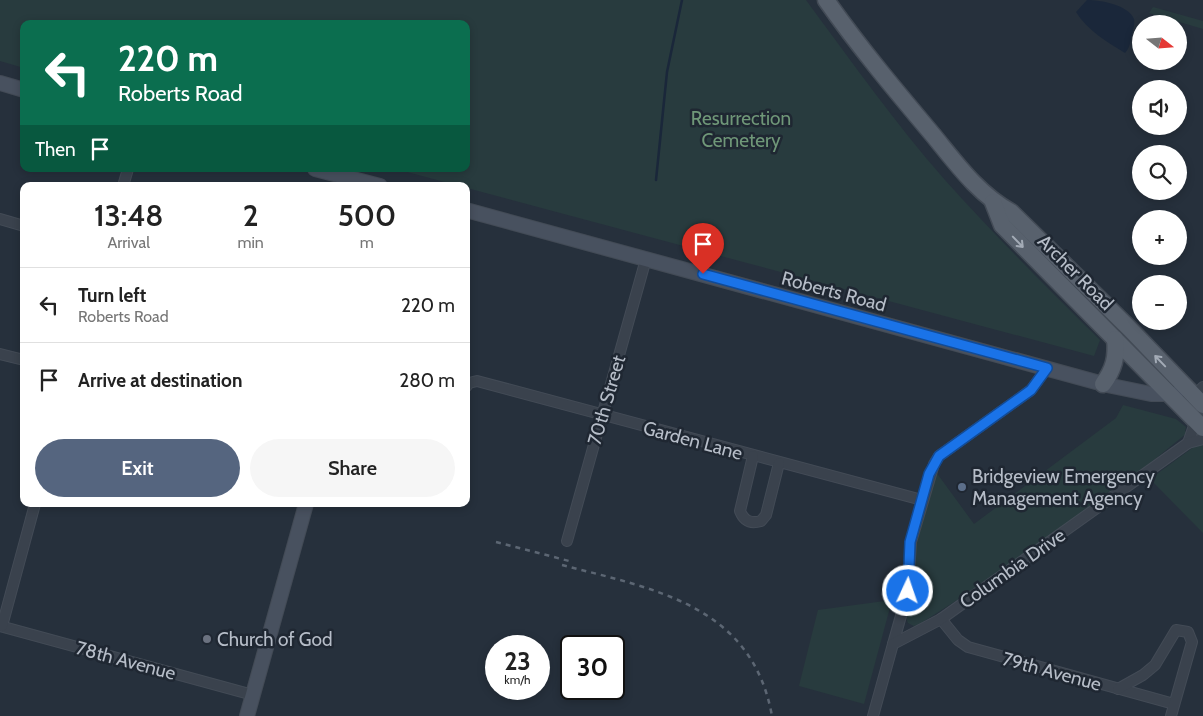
<!DOCTYPE html>
<meta charset="utf-8">
<style>
:root{--surface:#fff;--page:#f6f6f6;--text:#222;--muted:#767676;--line:#e0e0e0;--accent:#55657f}
body{margin:0;font-family:Cabin,sans-serif;background:var(--page);color:var(--text);height:100vh;display:flex;flex-direction:column;font-size:19px;white-space:nowrap}
*{box-sizing:border-box;margin:0}
p{font-size:16px;color:var(--muted)}
.icon{flex:none;width:28px;height:28px;fill:none;stroke:currentColor;stroke-width:2;stroke-linecap:round;stroke-linejoin:round}
.map{position:relative;flex:1;overflow:hidden}
.drawer{position:absolute;left:20px;top:182px;width:450px;height:325px;display:flex;flex-direction:column;background:var(--surface);border-radius:10px;box-shadow:0 2px 8px #0003}
.drawer>*{flex:none}
.hud{position:absolute;left:20px;top:20px;width:450px;height:152px;border-radius:10px;box-shadow:0 2px 8px #0003;background:#0b6e4f;color:#fff;overflow:hidden}
.needle{width:32px;rotate:107deg}
.tools{position:absolute;left:1132px;top:15px;display:grid;gap:10px}
.tools a{display:grid;place-items:center;width:55px;height:55px;border-radius:50%;background:var(--surface);box-shadow:0 2px 8px #0003;font-size:25px}
.speed{position:absolute;left:485px;top:635px;display:flex;gap:10px;font-size:25px;font-weight:700;text-align:center}
.speed>*{display:grid;place-content:center;width:65px;height:65px;border-radius:50%;background:var(--surface);box-shadow:0 2px 8px #0003;line-height:1}
.speed small{font-size:12px;font-weight:400}
.speed .limit{border:2px solid #111;border-radius:8px;background:#fff;color:#111}
.pin{position:absolute;display:grid;place-items:center;width:42px;height:42px;color:#fff;margin:-51px -21px;border-radius:50% 50% 50% 0;rotate:-45deg;box-shadow:0 0 5px #0007}
.pin .icon{rotate:45deg}
.me{position:absolute;width:55px;margin:-28px;rotate:3deg;stroke-linejoin:round;filter:drop-shadow(0 0 4px #0008)}
.turn{display:flex;align-items:center;gap:18px;height:105px;padding:0 15px;font-size:22px}
.turn .icon{width:65px;height:65px;stroke-width:2.5}
.turn b{display:block;font-size:35px;line-height:42px}
.then{display:flex;align-items:center;height:48px;padding:0 15px;background:#0003;gap:10px;font-size:19px}
.eta{display:flex;justify-content:space-evenly;align-items:center;height:85px;text-align:center}
.eta b{font-size:30px;font-weight:600;line-height:35px}
.cta{display:flex;gap:10px;margin-top:auto;padding:10px 15px}
.cta a{flex:1;height:58px;border-radius:30px;background:var(--accent);color:#fff;font-size:20px;font-weight:600;line-height:58px;text-align:center}
.cta a+a{background:var(--page);color:var(--text)}
ul{padding:0;list-style:none}
li{display:flex;align-items:center;gap:15px;height:75px;padding:0 15px;border-top:1px solid var(--line)}
li div{flex:1}
li b{display:block;font-size:19px}
li em{font-style:normal}
.map>svg:first-child{display:block}
.green{fill:#283b3e}
.water{fill:#1a273a}
.lines{fill:none;stroke-linecap:round;stroke-linejoin:round}
.stream{stroke:#1a273a;stroke-width:2.5}
.street-casing{stroke:#434b56;stroke-width:12}
.secondary-casing{stroke:#434b56;stroke-width:16}
.primary-casing{stroke:#434b56;stroke-width:19}
.street{stroke:#3a424d;stroke-width:10}
.secondary{stroke:#48515f;stroke-width:14}
.primary{stroke:#58616d;stroke-width:16}
.rail{stroke:#5c6673;stroke-width:2.5;stroke-dasharray:5 5;stroke-linecap:butt}
.oneway{stroke:#a3abb6}
.route-casing{stroke:#114b97;stroke-width:12}
.route{stroke:#1a73e8;stroke-width:9}
.service-dot{fill:#5c6f8a;stroke:#1f2732;stroke-width:2}
.worship-dot{fill:#6b7280;stroke:#1f2732;stroke-width:2}
.labels{text-anchor:middle;stroke-width:5;stroke-linejoin:round;paint-order:stroke}
.park-label{font-size:19px;fill:#6f9778;stroke:#1f2732}
.street-label{font-size:19px;fill:#b6bdc8;stroke:#1f2732}
.poi-label{font-size:19px;fill:#b6bdc8;stroke:#1f2732;text-anchor:start}
</style>
<div class="map">
<svg width="1203" height="716" viewBox="0 0 1203 716">
<rect width="100%" height="100%" fill="#26303c"/>
<g class="green">
<path d="M0 0H806C851 61 895 123 945 180 994 235 1047 287 1100 340L1094 356 396 169H466V24H24V68L0 61Z"/>
<polygon points="1153,7 1203,21 1203,29 1149,13"/>
<polygon points="1123,405 1176,419 1186,427 1185,431 1187,433 1138,473 976,588 918,625 914,626 908,623 906,618 916,580 916,546 936,472 974,524 1116,418"/>
<polygon points="1203,443 1203,533 1150,479 1195,446"/>
<polygon points="892,600 864,704 799,686 818,610"/>
</g>
<path class="water" d="M1087 0C1100 0 1129 5 1134 19 1135 24 1133 30 1132 35 1130 42 1130 48 1125 53 1107 42 1087 30 1076 12Z"/>
<g class="lines">
<polyline class="stream" points="656,180 667,72 682,0"/>
<defs>
<g id="street">
<polyline points="123,186 128,169"/>
<polyline points="0,219 24,226"/>
<polyline points="0,354 24,360"/>
<polyline points="466,387 469,383 477,381 922,500"/>
<polyline points="1194,396 1203,387"/>
<polyline points="1188,443 1196,420"/>
<path d="M753 456 740 511C744 521 751 524 761 521L766 515 779 463"/>
<polyline points="567,541 646,259"/>
<polyline points="941,619 958,640 968,647 1174,704"/>
<polyline points="0,626 253,695"/>
<polyline points="2,626 35,504"/>
<polyline points="893,644 908,591 911,542 934,464 939,456 1031,390 1047,368"/>
<polyline points="1118,689 1143,675 1155,665 1176,630 1188,632 1192,642 1171,716"/>
<polyline points="873,716 893,644 941,619 1188,443 1203,439"/>
</g>
<g id="secondary">
<polyline points="0,83 24,90"/>
<polyline points="315,169 380,186"/>
<polyline points="466,210 1107,385 1151,394 1176,394"/>
<polyline points="247,716 306,504"/>
</g>
<g id="primary">
<path d="M826 0C859 47 896 91 933 135 956 163 978 194 1011 212L1129 328 1203 405"/>
<polyline points="993,202 1002,225 1203,428"/>
<path d="M1103 384C1114 369 1117 357 1115 339"/>
</g>
</defs>
<use href="#street" class="street-casing"/>
<use href="#secondary" class="secondary-casing"/>
<use href="#primary" class="primary-casing"/>
<use href="#street" class="street"/>
<use href="#secondary" class="secondary"/>
<use href="#primary" class="primary"/>
<g class="rail">
<polyline points="496,542 573,562"/>
<path d="M562 565C654 589 752 605 772 716"/>
</g>
</g>
<defs><path id="oneway-shaft" d="M-6 0H5M1.5-3L5.5 0L1.5 3" fill="none" stroke-width="1.6" stroke-linecap="round" stroke-linejoin="round" transform="scale(1.25)"/></defs>
<g class="oneway">
<use href="#oneway-shaft" transform="translate(1018 242) rotate(46)"/>
<use href="#oneway-shaft" transform="translate(1160 361) rotate(-134)"/>
</g>
<g class="lines">
<defs>
<polyline id="route" points="703,274 1047,368 1031,390 939,456 929,474 910,542 908,591"/>
</defs>
<use href="#route" class="route-casing"/>
<use href="#route" class="route"/>
</g>
<circle class="service-dot" cx="962" cy="487" r="5"/>
<circle class="worship-dot" cx="207" cy="639" r="5"/>
<g class="labels">
<g class="park-label">
<text x="741" y="125">Resurrection<tspan x="741" dy="22">Cemetery</tspan></text>
</g>
<g class="street-label">
<text transform="translate(1076 272) rotate(45)" y="7">Archer Road</text>
<text transform="translate(834 291) rotate(15)" y="7">Roberts Road</text>
<text transform="translate(606 400) rotate(-74)" y="7">70th Street</text>
<text transform="translate(693 440) rotate(15)" y="7">Garden Lane</text>
<text transform="translate(1012 568) rotate(-35)" y="7">Columbia Drive</text>
<text transform="translate(126 660) rotate(15)" y="7">78th Avenue</text>
<text transform="translate(1052 671) rotate(15)" y="7">79th Avenue</text>
</g>
<g class="poi-label">
<text x="972" y="483">Bridgeview Emergency<tspan x="972" dy="22">Management Agency</tspan></text>
<text x="217" y="646">Church of God</text>
</g>
</g>
</svg>
<div class="tools">
<a><svg class="needle" viewBox="-14 -14 28 28"><path d="M0-13l5 13h-10z" fill="#e53935"/><path d="M0 13l5-13h-10z" fill="#767676"/></svg></a>
<a><svg class="icon" aria-label="sound" viewBox="0 0 24 24"><path d="M4 9h4l5-4v14l-5-4H4zM17 9q2 3 0 6"/></svg></a>
<a><svg class="icon" aria-label="search" viewBox="0 0 24 24"><circle cx="10" cy="10" r="6"/><path d="M15 15l6 6"/></svg></a>
<a>+</a>
<a>−</a>
</div>
<div class="speed"><div>23<small>km/h</small></div><div class="limit">30</div></div>
<div class="pin" style="left:703px;top:274px;background:#d93025"><svg class="icon" aria-label="arrive" viewBox="0 0 24 24"><path d="M6 21V4h12l-3 4 3 4H6"/></svg></div>
<svg class="me" style="left:908px;top:591px" viewBox="-20 -20 40 40"><circle r="17" fill="#1a73e8" stroke="#fff" stroke-width="3"/><path d="M0-11L8 9 0 5-8 9z" fill="#fff"/></svg>
<div class="hud">
<div class="turn"><svg class="icon" aria-label="left" viewBox="0 0 24 24"><path d="M17 20v-9H6M10 6l-5 5 5 5"/></svg><div><b>220 m</b>Roberts Road</div></div>
<div class="then">Then<svg class="icon" aria-label="arrive" viewBox="0 0 24 24"><path d="M6 21V4h12l-3 4 3 4H6"/></svg></div>
</div>
<section class="drawer">
<div class="eta">
<div><b>13:48</b><p>Arrival</p></div>
<div><b>2</b><p>min</p></div>
<div><b>500</b><p>m</p></div>
</div>
<ul>
<li><svg class="icon" aria-label="left" viewBox="0 0 24 24"><path d="M17 20v-9H6M10 6l-5 5 5 5"/></svg><div><b>Turn left</b><p>Roberts Road</p></div><em>220 m</em></li>
<li><svg class="icon" aria-label="arrive" viewBox="0 0 24 24"><path d="M6 21V4h12l-3 4 3 4H6"/></svg><div><b>Arrive at destination</b></div><em>280 m</em></li>
</ul>
<div class="cta"><a>Exit</a><a>Share</a></div>
</section>
</div>
